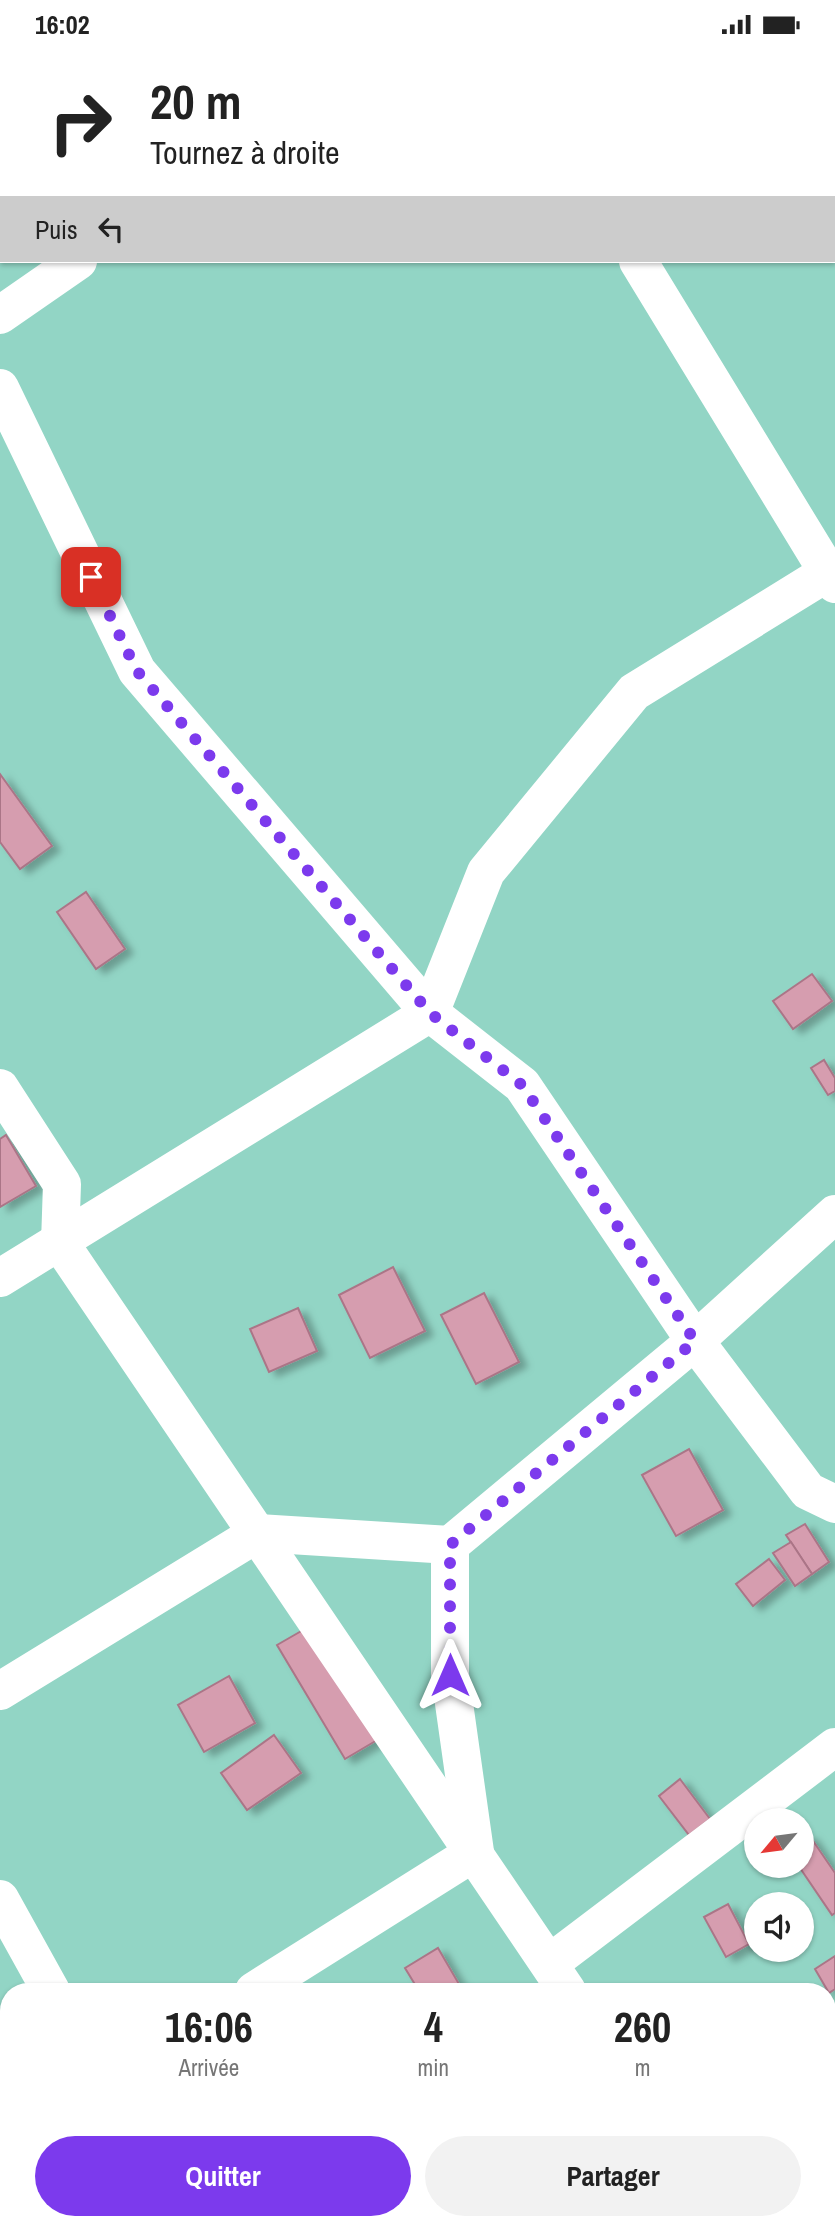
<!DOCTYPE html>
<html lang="fr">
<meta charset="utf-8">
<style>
:root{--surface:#fff;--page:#f2f2f2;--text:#222;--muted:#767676;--accent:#7c3aed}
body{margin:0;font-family:"Archivo Narrow",sans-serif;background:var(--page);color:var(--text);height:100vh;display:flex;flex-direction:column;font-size:26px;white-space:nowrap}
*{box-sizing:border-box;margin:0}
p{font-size:23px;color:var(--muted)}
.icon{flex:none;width:38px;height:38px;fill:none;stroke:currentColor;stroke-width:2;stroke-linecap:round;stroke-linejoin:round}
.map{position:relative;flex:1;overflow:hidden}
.sheet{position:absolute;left:0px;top:1934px;width:836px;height:247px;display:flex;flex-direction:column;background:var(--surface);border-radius:28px 28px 0 0;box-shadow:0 2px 5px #0004}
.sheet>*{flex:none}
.guide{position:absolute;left:0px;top:0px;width:836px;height:214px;box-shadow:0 2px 5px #0004;background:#fff;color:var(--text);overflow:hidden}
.needle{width:46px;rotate:241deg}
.fabs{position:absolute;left:744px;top:1759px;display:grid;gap:14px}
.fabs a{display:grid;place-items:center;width:70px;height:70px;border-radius:50%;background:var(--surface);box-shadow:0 2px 5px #0004;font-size:35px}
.pin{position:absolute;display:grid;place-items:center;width:60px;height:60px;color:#fff;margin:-30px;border-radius:14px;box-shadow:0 4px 10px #0006}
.me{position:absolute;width:77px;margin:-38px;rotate:0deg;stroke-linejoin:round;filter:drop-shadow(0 0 5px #0008)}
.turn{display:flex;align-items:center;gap:24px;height:147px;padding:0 35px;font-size:32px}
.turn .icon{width:91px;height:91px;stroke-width:2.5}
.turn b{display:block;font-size:49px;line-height:60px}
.then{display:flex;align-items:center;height:66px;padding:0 35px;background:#0003;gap:14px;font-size:26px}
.eta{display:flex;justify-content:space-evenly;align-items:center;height:119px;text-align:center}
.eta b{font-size:42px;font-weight:700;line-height:49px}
.button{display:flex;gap:14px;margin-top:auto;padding:14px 35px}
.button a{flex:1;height:80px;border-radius:42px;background:var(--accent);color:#fff;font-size:28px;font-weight:700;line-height:80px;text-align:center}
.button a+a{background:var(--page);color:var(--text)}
.status{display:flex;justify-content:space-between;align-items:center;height:49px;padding:0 35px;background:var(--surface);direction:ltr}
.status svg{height:19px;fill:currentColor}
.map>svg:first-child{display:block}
.building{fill:#d69daf;stroke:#ab7587;stroke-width:2;filter:url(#shadow)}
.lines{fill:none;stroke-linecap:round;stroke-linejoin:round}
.minor{stroke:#fff;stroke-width:38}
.route{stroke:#7c3aed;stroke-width:12;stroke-dasharray:0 21.6}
</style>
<div class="status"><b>16:02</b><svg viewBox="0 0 49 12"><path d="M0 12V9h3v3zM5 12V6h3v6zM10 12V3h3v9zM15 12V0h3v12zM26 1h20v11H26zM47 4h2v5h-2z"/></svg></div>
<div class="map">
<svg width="835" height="2179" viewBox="0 0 835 2179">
<defs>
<filter id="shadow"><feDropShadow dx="8" dy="4.5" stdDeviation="3.5" flood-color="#0004"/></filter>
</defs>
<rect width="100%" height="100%" fill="#92d5c5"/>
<g class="building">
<polygon points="0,725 52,797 20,820 0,793"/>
<polygon points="86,843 125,900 96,920 57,863"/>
<polygon points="812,925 832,952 793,980 773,952"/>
<polygon points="824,1011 835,1029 835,1042 828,1046 811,1019"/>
<polygon points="6,1086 36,1137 0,1158 0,1090"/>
<polygon points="393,1218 425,1282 370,1309 339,1246"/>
<polygon points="484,1244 519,1313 476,1335 441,1266"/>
<polygon points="298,1259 317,1302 269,1323 250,1280"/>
<polygon points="689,1400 723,1461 676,1487 642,1426"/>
<polygon points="805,1475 829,1513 812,1525 786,1486"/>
<polygon points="791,1493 812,1525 795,1537 773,1504"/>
<polygon points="769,1510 785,1531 753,1557 736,1535"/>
<polygon points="317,1573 384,1687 345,1710 277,1596"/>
<polygon points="229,1627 255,1674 204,1703 178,1656"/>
<polygon points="274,1686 301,1724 247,1761 221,1724"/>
<polygon points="680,1730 710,1770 689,1786 659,1747"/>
<polygon points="809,1786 835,1824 835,1864 832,1866 798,1816 802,1816 802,1791"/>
<polygon points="728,1855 749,1895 726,1908 704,1868"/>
<polygon points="438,1899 463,1942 419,1942 405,1919"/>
<polygon points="835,1907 835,1940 829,1944 815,1920"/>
<polygon points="828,1978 835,1989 835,2035 828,2022"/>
<polygon points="551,2172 611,2172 615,2179 555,2179"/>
</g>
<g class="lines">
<g class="minor">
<polyline points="508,0 509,2"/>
<polyline points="323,2 324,0"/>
<polyline points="638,212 835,535"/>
<polyline points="0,266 78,212"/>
<polyline points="0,339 137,622 430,964 522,1036 695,1292 808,1442 835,1455"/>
<polyline points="0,1039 62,1135 60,1194 567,1942"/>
<polyline points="0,1229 430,964 486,823 634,643 835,519"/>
<polyline points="0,1642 258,1484 450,1496"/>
<polyline points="0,1850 51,1942"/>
<polyline points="550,1914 835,1698"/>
<polyline points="254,1942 475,1803 450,1626 450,1496 695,1292 835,1165"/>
<polyline points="0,2104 9,2098"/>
<polyline points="201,2172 206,2179"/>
<polyline points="708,2172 712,2179"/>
<polyline points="804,2179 813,2172"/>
</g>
</g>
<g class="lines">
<polyline class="route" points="91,528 137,622 430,964 522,1036 695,1292 450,1496 450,1626"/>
</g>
</svg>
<div class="fabs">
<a><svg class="needle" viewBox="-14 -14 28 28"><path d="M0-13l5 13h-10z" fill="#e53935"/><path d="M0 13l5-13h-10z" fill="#767676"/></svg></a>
<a><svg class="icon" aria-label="sound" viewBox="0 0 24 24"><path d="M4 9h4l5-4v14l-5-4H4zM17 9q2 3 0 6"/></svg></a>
</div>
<div class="pin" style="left:91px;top:528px;background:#d93025"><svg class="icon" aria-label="arrive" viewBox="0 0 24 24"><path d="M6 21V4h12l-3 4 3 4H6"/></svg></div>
<svg class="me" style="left:450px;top:1626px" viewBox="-20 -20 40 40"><path d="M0-17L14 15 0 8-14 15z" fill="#7c3aed" stroke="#fff" stroke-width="4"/></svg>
<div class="guide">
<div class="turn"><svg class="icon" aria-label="right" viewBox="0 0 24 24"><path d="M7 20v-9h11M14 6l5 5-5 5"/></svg><div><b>20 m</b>Tournez à droite</div></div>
<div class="then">Puis<svg class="icon" aria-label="left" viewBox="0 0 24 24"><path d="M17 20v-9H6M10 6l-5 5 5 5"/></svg></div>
</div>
<section class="sheet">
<div class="eta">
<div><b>16:06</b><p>Arrivée</p></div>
<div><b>4</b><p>min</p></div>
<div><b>260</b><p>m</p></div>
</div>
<div class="button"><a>Quitter</a><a>Partager</a></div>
</section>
</div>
